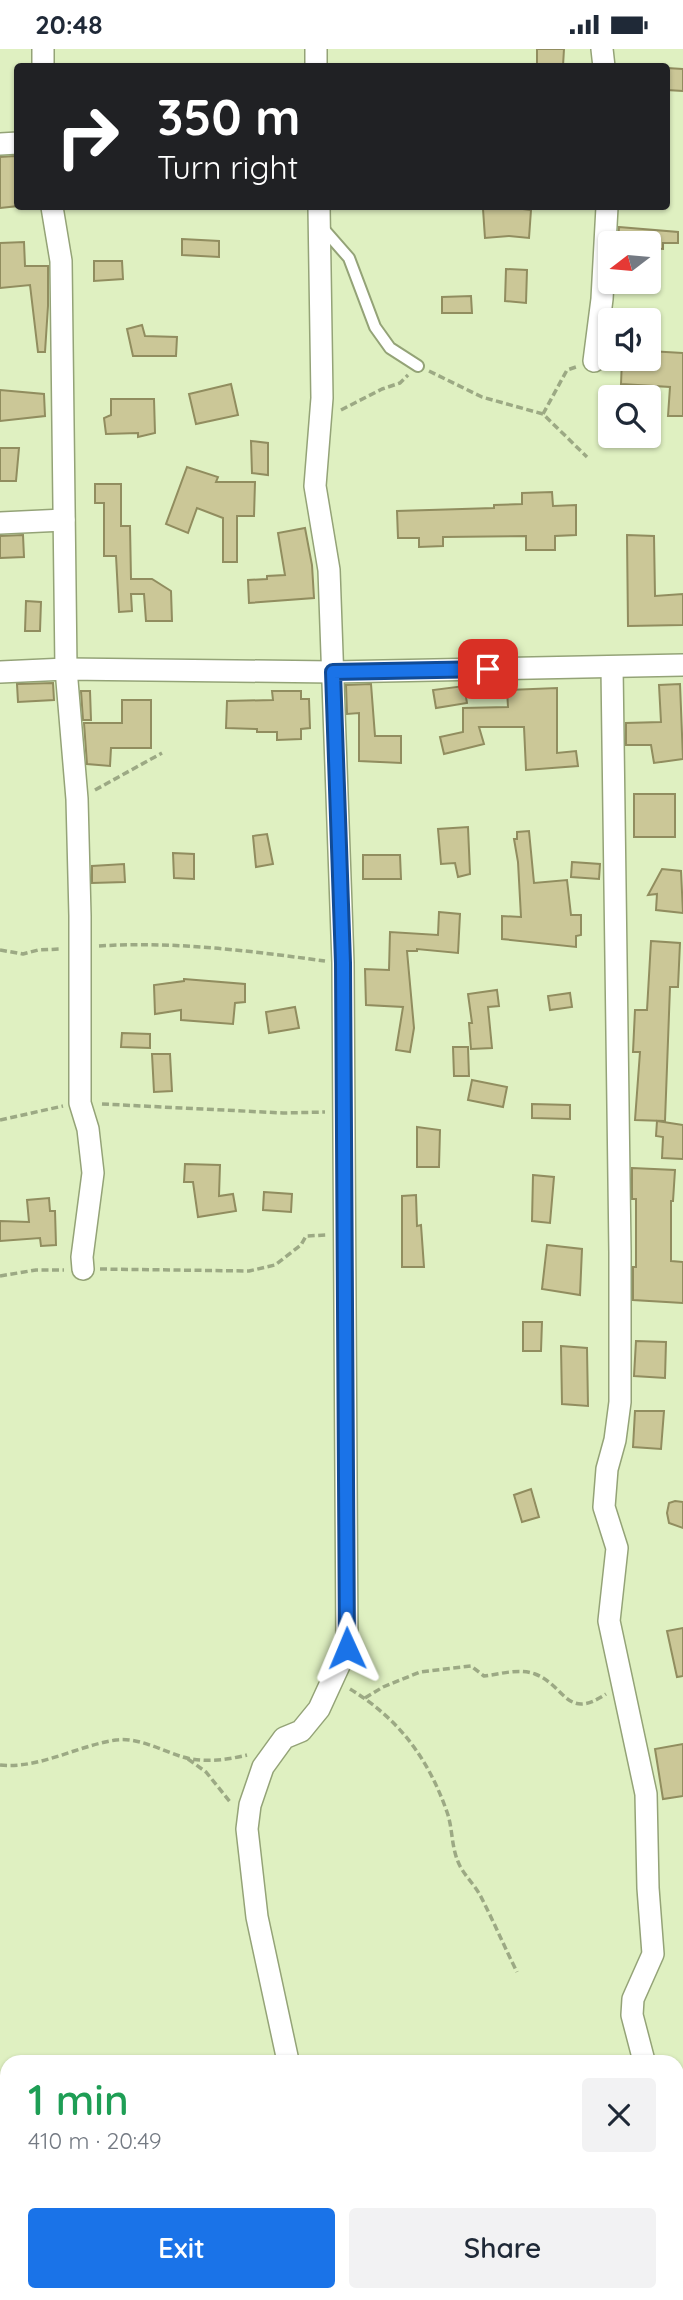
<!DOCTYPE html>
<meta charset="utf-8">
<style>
:root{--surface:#fff;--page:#f2f2f3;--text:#1f2937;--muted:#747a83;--accent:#1a73e8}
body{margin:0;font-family:Quicksand,sans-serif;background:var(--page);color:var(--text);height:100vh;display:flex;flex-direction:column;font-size:26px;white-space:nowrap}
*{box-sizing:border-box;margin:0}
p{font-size:23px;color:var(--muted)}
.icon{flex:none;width:38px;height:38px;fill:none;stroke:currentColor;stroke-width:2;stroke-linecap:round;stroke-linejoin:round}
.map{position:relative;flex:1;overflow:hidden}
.details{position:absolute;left:0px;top:2006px;width:684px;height:247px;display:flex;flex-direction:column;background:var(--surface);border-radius:21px 21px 0 0;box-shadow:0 2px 5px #0004}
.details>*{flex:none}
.top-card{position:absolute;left:14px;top:14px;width:656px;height:147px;border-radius:7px;box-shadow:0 2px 5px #0004;background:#202124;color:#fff;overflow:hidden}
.needle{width:46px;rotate:254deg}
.tools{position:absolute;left:598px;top:182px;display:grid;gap:14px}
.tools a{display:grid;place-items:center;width:63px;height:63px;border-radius:7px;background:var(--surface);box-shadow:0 2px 5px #0004;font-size:35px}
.pin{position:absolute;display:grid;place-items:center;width:60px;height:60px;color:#fff;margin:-30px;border-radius:14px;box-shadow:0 4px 10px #0006}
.me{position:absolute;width:77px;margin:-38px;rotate:359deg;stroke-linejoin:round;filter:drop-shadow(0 0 5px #0008)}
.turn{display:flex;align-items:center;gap:24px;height:147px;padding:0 28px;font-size:32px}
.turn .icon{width:91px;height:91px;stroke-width:2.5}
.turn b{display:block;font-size:49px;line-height:60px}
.round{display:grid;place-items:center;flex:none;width:74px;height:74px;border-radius:7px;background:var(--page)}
.summary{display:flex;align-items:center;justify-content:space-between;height:119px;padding:0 28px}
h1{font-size:42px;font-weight:600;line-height:52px;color:#1e9e55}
.action{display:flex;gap:14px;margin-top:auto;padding:14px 28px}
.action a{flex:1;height:80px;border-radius:7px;background:var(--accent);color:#fff;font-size:28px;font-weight:600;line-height:80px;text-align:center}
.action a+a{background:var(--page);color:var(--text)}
.status{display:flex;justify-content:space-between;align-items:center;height:49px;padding:0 35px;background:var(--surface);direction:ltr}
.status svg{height:19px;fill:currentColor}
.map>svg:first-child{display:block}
.building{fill:#cbc797;stroke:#918d5f;stroke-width:2}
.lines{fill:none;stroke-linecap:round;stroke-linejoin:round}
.service-casing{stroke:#94a377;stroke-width:14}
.minor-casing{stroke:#94a377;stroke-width:24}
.tertiary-casing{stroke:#94a377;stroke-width:30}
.path{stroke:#9ca984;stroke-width:3.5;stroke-dasharray:7 3.5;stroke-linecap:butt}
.service{stroke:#fff;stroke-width:10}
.minor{stroke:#fff;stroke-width:21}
.tertiary{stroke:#fff;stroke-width:26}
.route-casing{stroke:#114b97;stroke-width:18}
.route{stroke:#1a73e8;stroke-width:12}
</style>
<div class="status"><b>20:48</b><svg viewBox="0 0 49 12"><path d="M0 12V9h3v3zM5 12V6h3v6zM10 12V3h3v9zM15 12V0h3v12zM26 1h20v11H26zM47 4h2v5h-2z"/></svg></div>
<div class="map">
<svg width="683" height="2251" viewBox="0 0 683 2251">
<rect width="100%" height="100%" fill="#dff0c1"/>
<g class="building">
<polygon points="537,0 564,0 563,17 537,16"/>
<polygon points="667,19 683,20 683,42 667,41"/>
<polygon points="15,107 18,157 0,159 0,108"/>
<polygon points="506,158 531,161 529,189 509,187 485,189 483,160"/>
<polygon points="619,178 678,183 678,194 663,194 663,200 649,199 649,194 618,194"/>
<polygon points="182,190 219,192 219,208 182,206"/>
<polygon points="24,193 25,217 48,217 48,257 45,303 38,303 30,236 0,239 0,194"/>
<polygon points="94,212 122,212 123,230 94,232"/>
<polygon points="506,220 527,221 526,254 505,252"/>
<polygon points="471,247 472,264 442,264 442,248"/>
<polygon points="142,276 145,287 177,288 176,307 133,307 127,280"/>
<polygon points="649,302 683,304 683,367 668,367 670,338 621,335 622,310 649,310"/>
<polygon points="231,335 238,366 196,375 189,345"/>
<polygon points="0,341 44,345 45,367 0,372"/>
<polygon points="111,350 154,350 155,384 138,388 138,384 106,385 104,369 111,366"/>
<polygon points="251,392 268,394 268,426 252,424"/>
<polygon points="0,399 19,399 16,432 0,432"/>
<polygon points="187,418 218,428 216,433 255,433 254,467 237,467 237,513 223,513 223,469 197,459 188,484 166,475"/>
<polygon points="95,435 121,435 121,477 130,477 131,530 152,530 171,542 172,572 146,572 144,545 131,545 132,562 119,563 116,507 104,507 104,454 95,454"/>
<polygon points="552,443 553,457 576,456 576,486 555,487 555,501 526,501 526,487 443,488 443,497 419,498 419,489 398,489 397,462 494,459 494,456 522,455 522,444"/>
<polygon points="305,479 312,516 314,549 249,554 248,531 267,530 267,527 285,526 278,484"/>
<polygon points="23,486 24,508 0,509 0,487"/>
<polygon points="627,486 654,487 655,547 683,545 683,576 628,577"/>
<polygon points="26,552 41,553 40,582 25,582"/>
<polygon points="53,634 54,651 18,653 17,635"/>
<polygon points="371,635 375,687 401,687 401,714 359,712 359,664 347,665 346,636"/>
<polygon points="680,635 683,710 654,714 651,696 626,696 626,674 661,673 659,636"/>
<polygon points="464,637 467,654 436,659 433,641"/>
<polygon points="557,639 557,704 576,702 578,717 526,721 524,678 479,678 484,695 444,705 440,688 463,683 463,659 508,658 507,641"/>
<polygon points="81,642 90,642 91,671 83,671"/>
<polygon points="272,642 301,642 301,650 309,650 310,679 301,680 301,690 277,691 277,683 257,683 257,680 226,679 227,652 273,651"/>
<polygon points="122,651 151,651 151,699 111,699 110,717 87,715 84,674 122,674"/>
<rect x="634" y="745" width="41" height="43"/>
<polygon points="468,778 470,825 458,828 455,814 441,815 438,780"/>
<polygon points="529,782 534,834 567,831 571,866 581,866 581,886 576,887 576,898 502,890 502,867 521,868 518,813 514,790 517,790 517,783"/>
<polygon points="267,785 273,815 256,818 253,787"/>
<polygon points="173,804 194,805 194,830 174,829"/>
<polygon points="363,806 400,806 401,830 363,830"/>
<polygon points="572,813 600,815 599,830 571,828"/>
<polygon points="124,815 125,833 92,834 92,817"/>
<polygon points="662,820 681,822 683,864 656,861 657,845 648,846"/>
<polygon points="439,863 460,865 458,904 417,900 417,902 407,902 414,979 410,1003 396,1001 403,958 366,956 365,920 389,921 390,883 438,886"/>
<polygon points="651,892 680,894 678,938 670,938 665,1072 635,1071 640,1003 633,1003 635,961 647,961"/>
<polygon points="184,930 245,935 245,953 235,954 233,975 181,971 181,961 155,965 154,936 184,932"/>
<polygon points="497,941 499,957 488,958 492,999 471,1000 469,974 472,974 468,945"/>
<polygon points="570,944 572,958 550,961 548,947"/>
<polygon points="295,958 299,979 269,984 266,963"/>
<polygon points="122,984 150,985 150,999 121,998"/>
<polygon points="453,998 468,998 469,1027 454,1027"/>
<polygon points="152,1005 170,1005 172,1042 154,1043"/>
<polygon points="472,1031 507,1038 503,1058 468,1051"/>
<polygon points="532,1055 570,1056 570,1070 532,1069"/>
<polygon points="657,1072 683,1076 683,1110 662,1109 663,1088 656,1087"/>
<polygon points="417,1078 440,1081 439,1118 417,1118"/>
<polygon points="185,1115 220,1116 219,1147 233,1145 236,1162 198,1168 193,1133 184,1133"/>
<polygon points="632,1119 675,1121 673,1152 671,1152 671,1212 683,1213 683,1254 633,1251 633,1218 636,1218 636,1150 632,1150"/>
<polygon points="533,1126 554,1128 550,1174 532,1172"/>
<polygon points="264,1143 292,1145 291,1163 263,1161"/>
<polygon points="416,1146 417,1177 421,1176 424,1218 402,1218 402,1147"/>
<polygon points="49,1149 50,1162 55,1162 56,1196 41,1197 40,1189 0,1192 0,1172 29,1173 27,1151"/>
<polygon points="547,1196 582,1200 580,1246 542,1240"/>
<polygon points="523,1273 542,1273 541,1302 523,1302"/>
<polygon points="636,1292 666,1293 665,1329 634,1327"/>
<polygon points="561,1297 587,1299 588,1357 562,1355"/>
<polygon points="635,1362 664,1362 661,1400 633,1398"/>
<polygon points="531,1440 539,1468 522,1473 514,1446"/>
<polygon points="675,1452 683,1453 683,1479 669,1474 667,1464 669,1454"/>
<polygon points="683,1579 683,1627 677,1628 667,1582"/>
<polygon points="683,1695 683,1747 663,1750 655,1700"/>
</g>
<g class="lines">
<defs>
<polyline id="service" points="321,177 349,209 375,278 390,299 418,317"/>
<g id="minor">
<polyline points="316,0 316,18"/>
<polyline points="602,0 604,18"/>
<polyline points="43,18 43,0"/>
<polyline points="0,95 18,94"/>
<polyline points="52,158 61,212 66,620 77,750 80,867 80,1054 88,1080 93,1124 82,1208 83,1220"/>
<polyline points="594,312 602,250 607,158"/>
<polyline points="0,474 64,471"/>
<polyline points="612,618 620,1203 620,1353 615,1391 607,1420 604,1458 617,1499 609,1572 646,1745 648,1839 653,1905 633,1950 632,1966 644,2012"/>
<polyline points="0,623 66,620 333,623 683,616"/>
<polyline points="288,2012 257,1868 247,1780 250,1756 263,1718 284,1689 301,1682 319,1660 347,1599 343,914 329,521 315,437 322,349 319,158"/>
<polyline points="677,2240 681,2251"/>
</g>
<g id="tertiary">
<polyline points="677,2102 683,2100"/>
<polyline points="261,2251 277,2245"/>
</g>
</defs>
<use href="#service" class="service-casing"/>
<use href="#minor" class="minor-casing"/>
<use href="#tertiary" class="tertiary-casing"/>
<g class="path">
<polyline points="429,322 482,348 543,365 587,408"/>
<polyline points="341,361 382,340 400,334 408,326"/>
<polyline points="543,365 567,321 576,318"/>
<polyline points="95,741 162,704"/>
<path d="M99 897C174 892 251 902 325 912"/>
<polyline points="0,901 23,905 38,901 60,900"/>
<polyline points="102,1055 283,1064 325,1063"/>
<polyline points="0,1071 63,1057"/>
<polyline points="100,1220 249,1222 275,1216 301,1196 306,1187 327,1186"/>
<polyline points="0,1227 36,1221 64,1221"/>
<path d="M350 1640C399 1670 428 1709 447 1763 453 1780 451 1798 459 1815 464 1826 474 1835 480 1846 493 1871 504 1897 517 1923"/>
<path d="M365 1649 383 1638 420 1623 471 1617 484 1627C501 1625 519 1619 535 1625 566 1637 566 1672 606 1645"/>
<polyline points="188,1710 206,1723 231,1754"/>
<path d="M0 1716C40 1720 76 1697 116 1691 139 1688 162 1702 183 1708 204 1714 227 1711 247 1706"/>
</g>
<use href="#service" class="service"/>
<use href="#minor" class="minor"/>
<use href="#tertiary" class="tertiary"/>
</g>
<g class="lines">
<defs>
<polyline id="route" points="347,1599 343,914 333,623 488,620"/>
</defs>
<use href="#route" class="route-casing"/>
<use href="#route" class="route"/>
</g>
</svg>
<div class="tools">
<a><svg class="needle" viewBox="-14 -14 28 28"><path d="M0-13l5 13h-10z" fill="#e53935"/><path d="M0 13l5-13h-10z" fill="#747a83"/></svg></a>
<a><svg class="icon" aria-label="sound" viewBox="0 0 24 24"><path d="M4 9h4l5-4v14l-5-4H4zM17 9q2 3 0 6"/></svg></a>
<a><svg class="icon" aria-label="search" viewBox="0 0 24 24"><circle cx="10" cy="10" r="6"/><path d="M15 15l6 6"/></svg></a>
</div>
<div class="pin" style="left:488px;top:620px;background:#d93025"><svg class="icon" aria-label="arrive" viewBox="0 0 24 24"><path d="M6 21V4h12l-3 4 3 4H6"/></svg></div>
<svg class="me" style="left:347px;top:1599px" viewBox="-20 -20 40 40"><path d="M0-17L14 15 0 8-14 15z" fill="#1a73e8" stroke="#fff" stroke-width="4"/></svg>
<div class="top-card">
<div class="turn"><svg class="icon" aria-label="right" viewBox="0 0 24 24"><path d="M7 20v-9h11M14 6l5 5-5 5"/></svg><div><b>350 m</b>Turn right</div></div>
</div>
<section class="details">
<div class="summary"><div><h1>1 min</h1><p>410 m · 20:49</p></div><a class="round"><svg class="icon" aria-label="close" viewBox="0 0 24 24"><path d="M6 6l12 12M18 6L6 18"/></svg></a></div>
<div class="action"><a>Exit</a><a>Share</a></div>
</section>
</div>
